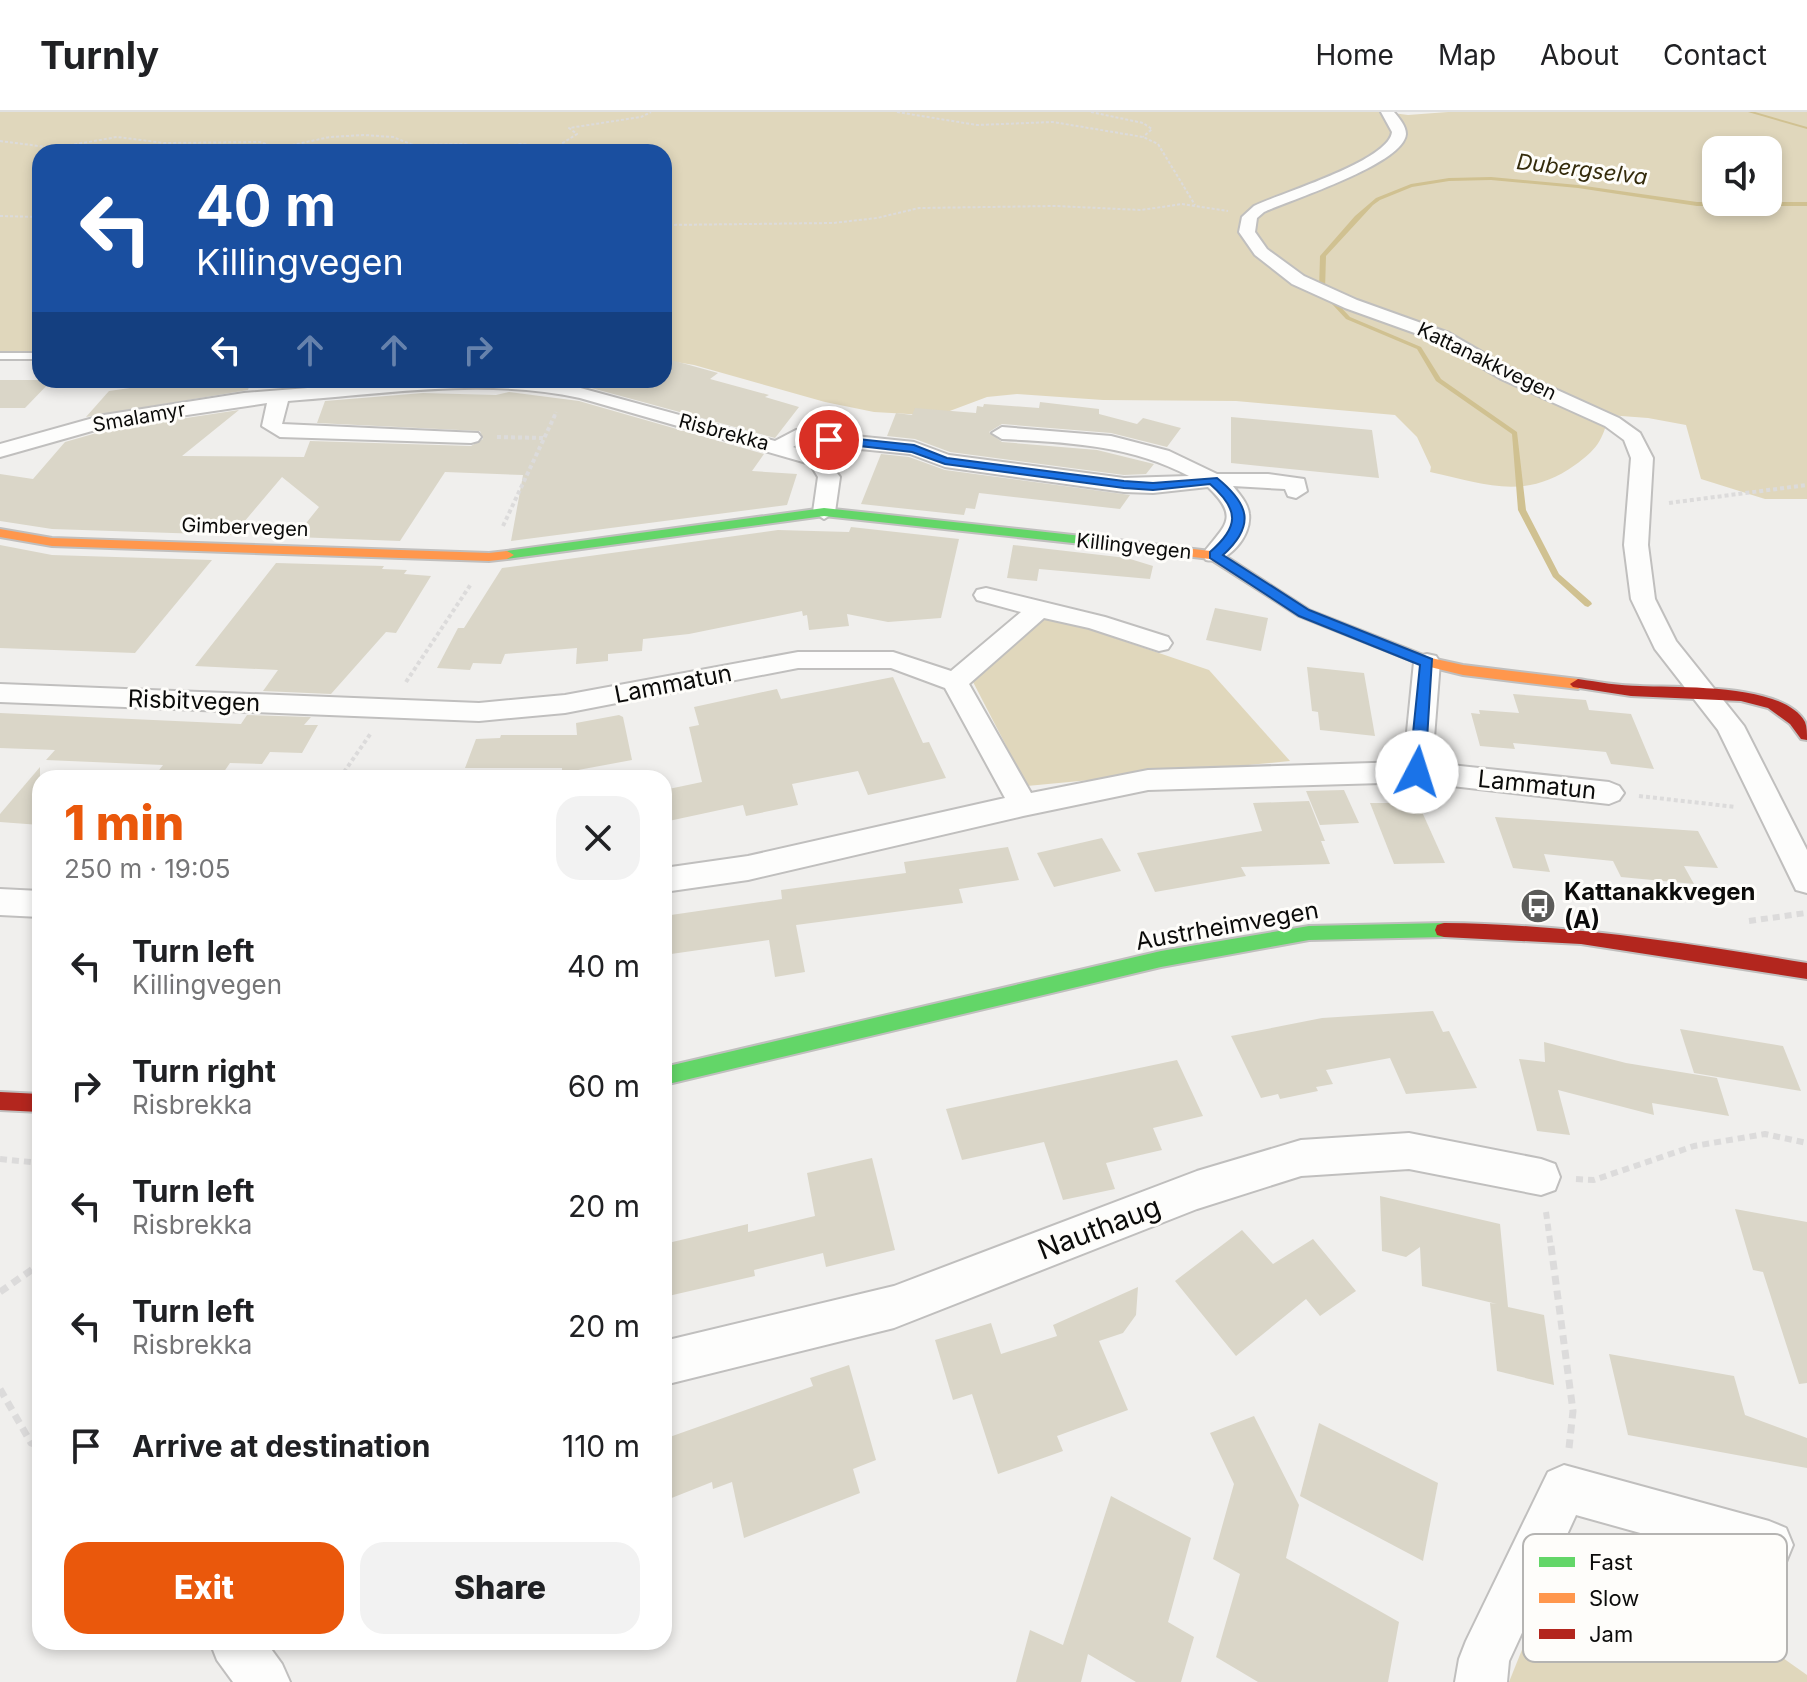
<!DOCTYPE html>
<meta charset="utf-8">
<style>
:root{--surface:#fff;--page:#f2f2f2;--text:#202124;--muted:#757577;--line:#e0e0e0;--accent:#ea580c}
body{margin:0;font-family:Inter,sans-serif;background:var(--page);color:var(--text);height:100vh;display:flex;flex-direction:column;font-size:30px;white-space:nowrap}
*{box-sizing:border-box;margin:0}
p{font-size:26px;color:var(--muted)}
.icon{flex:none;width:44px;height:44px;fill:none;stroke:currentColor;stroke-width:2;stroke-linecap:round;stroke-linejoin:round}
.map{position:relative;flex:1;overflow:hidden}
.sheet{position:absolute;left:32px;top:658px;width:640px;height:880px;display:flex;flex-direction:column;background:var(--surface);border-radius:24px;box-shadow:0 4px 12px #0003}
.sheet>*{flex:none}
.banner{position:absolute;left:32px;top:32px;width:640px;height:244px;border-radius:24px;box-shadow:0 4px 12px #0003;background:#1a4fa0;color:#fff;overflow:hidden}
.controls{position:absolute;left:1702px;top:24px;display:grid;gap:16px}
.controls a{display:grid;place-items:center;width:80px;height:80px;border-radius:16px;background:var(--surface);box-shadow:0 4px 12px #0003;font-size:40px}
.pin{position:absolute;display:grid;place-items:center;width:68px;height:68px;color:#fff;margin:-34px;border:4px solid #fff;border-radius:50%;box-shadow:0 2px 8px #0007}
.me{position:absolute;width:88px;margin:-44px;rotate:5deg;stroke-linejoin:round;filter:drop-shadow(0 0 6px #0008)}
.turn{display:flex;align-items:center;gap:28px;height:168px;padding:0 32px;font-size:36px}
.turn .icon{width:104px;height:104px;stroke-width:2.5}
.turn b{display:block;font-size:56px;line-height:68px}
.lanes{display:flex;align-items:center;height:76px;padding:0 32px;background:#0003;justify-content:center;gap:40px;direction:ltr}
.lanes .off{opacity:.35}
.round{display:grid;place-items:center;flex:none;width:84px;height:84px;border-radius:24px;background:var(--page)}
.head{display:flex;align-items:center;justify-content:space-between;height:136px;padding:0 32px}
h1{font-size:48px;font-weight:800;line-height:60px;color:var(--accent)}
.primary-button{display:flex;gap:16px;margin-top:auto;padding:16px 32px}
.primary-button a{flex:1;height:92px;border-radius:24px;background:var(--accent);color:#fff;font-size:32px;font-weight:800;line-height:92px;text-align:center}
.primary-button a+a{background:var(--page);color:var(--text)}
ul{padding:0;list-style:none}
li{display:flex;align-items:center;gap:24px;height:120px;padding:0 32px}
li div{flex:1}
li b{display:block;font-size:30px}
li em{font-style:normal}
header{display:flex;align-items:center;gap:48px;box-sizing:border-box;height:112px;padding:0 40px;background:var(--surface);border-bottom:2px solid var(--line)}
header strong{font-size:38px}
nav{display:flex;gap:44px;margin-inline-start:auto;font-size:28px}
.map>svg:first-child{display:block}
.green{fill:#e0d7bc;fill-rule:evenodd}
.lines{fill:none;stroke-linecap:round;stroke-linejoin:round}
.stream{fill:#d0c191;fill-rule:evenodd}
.building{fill:#dad6c8}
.lane-casing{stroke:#c0bfbe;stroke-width:4}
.street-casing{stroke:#c0bfbe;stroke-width:4}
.fast-casing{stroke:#c0bfbe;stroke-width:4}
.slow-casing{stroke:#c0bfbe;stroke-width:4}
.jam-casing{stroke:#c0bfbe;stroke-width:4}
.path-far4{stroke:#dcdbdb;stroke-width:2;stroke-dasharray:3 2;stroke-linecap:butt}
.path-far3{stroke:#dcdbdb;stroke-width:3;stroke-dasharray:3 2;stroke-linecap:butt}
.path-far2{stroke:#dcdbdb;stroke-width:4;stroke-dasharray:4 3;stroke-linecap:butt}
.path-far1{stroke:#dcdbdb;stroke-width:6;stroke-dasharray:7 5;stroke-linecap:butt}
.path{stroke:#dcdbdb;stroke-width:7;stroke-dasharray:9 6;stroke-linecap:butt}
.lane{fill:#fdfdfc;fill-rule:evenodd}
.street{fill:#fdfdfc;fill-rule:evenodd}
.fast{fill:#63d668;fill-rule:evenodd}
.slow{fill:#ff974d;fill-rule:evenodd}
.jam{fill:#b3261e;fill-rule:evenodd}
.route{fill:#1a73e8;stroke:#114b97;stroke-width:2}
.labels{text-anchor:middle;stroke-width:6;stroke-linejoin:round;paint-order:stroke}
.far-street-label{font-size:20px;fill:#0b0b0a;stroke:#fefdfa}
.far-water-label{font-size:22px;font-style:italic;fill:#342b0c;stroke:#fefdfa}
.street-label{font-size:24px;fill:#0b0b0a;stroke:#fefdfa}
.poi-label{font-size:24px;font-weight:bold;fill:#0b0b0a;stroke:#fefdfa;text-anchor:start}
.near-street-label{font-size:28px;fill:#0b0b0a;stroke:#fefdfa}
.key{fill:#fefdfa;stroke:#b5b4b2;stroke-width:2}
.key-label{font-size:22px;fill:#0b0b0a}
</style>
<header>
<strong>Turnly</strong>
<nav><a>Home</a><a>Map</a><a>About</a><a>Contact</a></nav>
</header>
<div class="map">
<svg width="1807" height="1570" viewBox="0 0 1807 1570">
<rect width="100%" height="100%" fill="#f0efed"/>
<g class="green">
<path d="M0 0H1385L1408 3 1448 0H1807V387H1765L1701 367 1686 313 1648 306 1608 303C1604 328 1595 339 1575 353 1525 389 1485 372 1430 360L1431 355 1417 325 1395 303 1236 289 1103 288 1017 282 987 285 947 300 926 303 874 300 825 290 694 253 664 248V40H40V244L0 247ZM1716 38H1768V90H1716Z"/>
<polygon points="1044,502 1209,558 1290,649 1027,674 972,568"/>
<polygon points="1575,1429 1645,1449 1807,1563 1807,1570 1509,1570 1548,1473"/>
</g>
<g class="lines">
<g class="stream">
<polygon points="1748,0 1755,0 1807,15 1807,17"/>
<polygon points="1491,65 1578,73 1697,90 1807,90 1807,94 1697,94 1578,76 1491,68 1449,69 1412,75 1380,88 1373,93 1326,144 1325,178 1350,205 1421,235 1441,267 1517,320 1526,398 1559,462 1591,490 1592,492 1588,495 1585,494 1553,465 1518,398 1512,322 1436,269 1417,237 1346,207 1319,178 1320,144 1355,104 1376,86 1411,72 1449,66"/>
</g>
</g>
<g class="building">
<polygon points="664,246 718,261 710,267 769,283 765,285 799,295 775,326 562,268 664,268"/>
<polygon points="0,268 52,268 25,296 0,296"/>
<polygon points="186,268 251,268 248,278 86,305 109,279"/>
<polygon points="509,280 579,289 764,342 752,359 797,362 787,393 511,429 523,363 445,360 400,429 295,425 319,395 282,365 233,423 52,417 0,409 0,362 33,367 65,330 107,318 239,298 182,344 304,345 310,329 471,334 483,327 480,319 317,311 325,289 423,281 496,283"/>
<polygon points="1040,290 1099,297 1099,302 1137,312 1143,306 1181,316 1167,335 1111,321 1002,312 989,320 1002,330 1097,338 1154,352 1146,362 1124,363 950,340 915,327 887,324 896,301 912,303 915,296 976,301 977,294 983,295 984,292 1039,296"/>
<polygon points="1231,305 1372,318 1379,366 1231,351"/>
<polygon points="881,342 909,345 945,358 1130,383 1120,397 979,381 975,397 966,396 964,403 861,392"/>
<polygon points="851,415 959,427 941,506 888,510 847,502 849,514 809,518 807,503 803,504 802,499 689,522 643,527 642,539 608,542 608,549 576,552 577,536 505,542 501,552 473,551 470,558 437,556 458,516 464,516 502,456 778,418 849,420"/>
<polygon points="0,433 52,443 212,448 135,541 0,536"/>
<polygon points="1013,433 1127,446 1153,454 1150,467 1039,457 1037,469 1007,466"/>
<polygon points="276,451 384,454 382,457 407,458 404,462 431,464 396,521 386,520 331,582 263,579 278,558 195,554"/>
<polygon points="1215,496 1268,506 1261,539 1206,528"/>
<polygon points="1307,555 1364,561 1375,624 1320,618 1318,600 1312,599"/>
<polygon points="893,565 923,631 929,630 946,666 868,683 858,659 792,672 798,693 746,704 743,693 664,710 664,678 702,670 689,615 699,613 694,595 777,577 781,587"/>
<polygon points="1513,582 1586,588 1589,598 1631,602 1654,657 1611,652 1606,640 1513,631 1515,637 1480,634 1471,601 1480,602 1479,598 1519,601"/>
<polygon points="0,601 241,612 247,603 311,605 304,613 318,613 302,641 270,640 262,652 230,651 221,664 153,666 163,653 46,648 55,638 0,636"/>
<polygon points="619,603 623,605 632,648 562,661 562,656 465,656 476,627 500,626 501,623 577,623 576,611"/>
<polygon points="40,655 40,713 0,710 0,702"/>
<polygon points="1344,678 1359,711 1320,713 1306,679"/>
<polygon points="1309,689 1325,729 1321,729 1330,752 1241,755 1246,764 1155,780 1137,741 1262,719 1253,691"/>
<polygon points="1370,691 1418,691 1445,751 1394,752"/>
<polygon points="1495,705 1698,719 1718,756 1684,754 1694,772 1621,765 1613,749 1544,742 1550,760 1513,756"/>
<polygon points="1102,726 1121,759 1054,775 1037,741"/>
<polygon points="1008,735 1019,768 959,777 963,791 796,813 805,860 775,865 769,828 664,843 664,804 782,787 781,778 906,761 904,750"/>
<polygon points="1433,899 1443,920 1449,919 1477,976 1406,982 1390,946 1326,958 1333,972 1316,975 1318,979 1280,987 1278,982 1261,986 1231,924 1322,906"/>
<polygon points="1680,917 1783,934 1801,979 1694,961"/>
<polygon points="1544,930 1626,951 1717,966 1729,1004 1652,991 1654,1003 1558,978 1570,1023 1537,1019 1519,947 1545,950"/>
<polygon points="1177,948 1203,1004 1153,1016 1162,1038 1106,1051 1115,1077 1063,1088 1044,1030 962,1048 946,997"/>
<polygon points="872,1046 895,1138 826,1155 823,1141 754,1158 755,1164 664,1185 664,1132 748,1112 748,1120 815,1104 807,1061"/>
<polygon points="1380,1084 1500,1112 1508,1195 1544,1203 1554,1273 1497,1259 1490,1191 1497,1192 1422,1174 1420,1135 1406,1145 1382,1139"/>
<polygon points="1735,1097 1807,1110 1807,1271 1799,1272 1763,1160 1753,1158"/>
<polygon points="1242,1118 1273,1152 1313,1127 1356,1179 1320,1204 1306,1187 1236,1244 1175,1169"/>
<polygon points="1138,1175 1136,1203 1123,1221 1099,1229 1128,1298 1057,1324 1063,1339 998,1362 972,1282 953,1288 935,1228 991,1211 1001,1242 1057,1224 1053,1213"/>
<polygon points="1609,1242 1734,1264 1745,1303 1807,1326 1807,1356 1628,1323"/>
<polygon points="849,1253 876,1348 853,1357 860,1381 744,1426 732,1370 713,1377 712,1370 664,1389 664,1327 813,1274 810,1266"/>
<polygon points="1254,1304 1299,1393 1286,1446 1399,1510 1388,1570 1258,1570 1216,1545 1240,1462 1213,1447 1234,1372 1210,1321"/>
<polygon points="1319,1311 1438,1371 1423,1449 1300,1384"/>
<polygon points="1111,1384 1191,1426 1168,1510 1194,1525 1181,1570 1136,1570 1088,1542 1081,1570 1016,1570 1030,1518 1063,1533"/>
</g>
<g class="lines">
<defs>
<rect id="lane" x="0" y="241" width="40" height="6"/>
<g id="street">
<path d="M1381 0H1394C1399 6 1406 14 1406 22 1404 52 1290 88 1264 100L1257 106 1255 120 1267 137 1304 164 1357 188 1449 221 1515 259 1619 306 1640 321 1653 346 1648 433 1655 487 1676 529 1744 614 1807 738V781L1796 778 1718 618 1655 537 1631 487 1624 433 1631 346 1624 328 1605 314 1501 267 1437 229 1345 196 1292 172 1255 143 1239 120 1242 105 1254 94C1281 81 1389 49 1392 20Z"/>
<path d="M409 268H551L775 329 796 318 914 330 949 343 1124 366 1189 364C1131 333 1066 330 1002 327L992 321 1002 315 1111 324 1169 339 1217 362H1268L1304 367 1307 379 1296 386 1288 384 1285 377 1233 374C1239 382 1248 391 1249 402 1252 424 1227 453 1206 448L1202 443C1223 414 1242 407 1208 375L1153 381 1124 380 945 355 910 342 800 331 793 335 824 344 840 365 835 400 824 407 813 400 818 365 810 352 580 286C484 265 385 282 288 289L282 312 478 321 481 325 478 329 471 331 280 325 262 314 267 291 106 315 0 345V332L104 303 244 281Z"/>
<polygon points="986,476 1105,505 1168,525 1172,531 1168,537 1159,539 1089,516 1044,506 969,572 1031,681 1148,658 1404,650 1414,550 1418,544 1427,542 1436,544 1440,550 1432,651 1609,670 1619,674 1624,681 1619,688 1609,692 1417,670 1148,678 1023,704 748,768 664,780 664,756 748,744 1005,686 945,576 891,556 798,556 565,601 479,609 0,590 0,572 479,591 565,583 798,540 893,540 951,559 1021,500 977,488 974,483 977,478"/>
<polygon points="0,777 40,779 40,805 0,803"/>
<polygon points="1409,1021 1541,1047 1555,1052 1560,1065 1555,1078 1541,1083 1409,1057 1301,1064 1197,1097 894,1216 664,1273 664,1229 894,1174 1197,1059 1301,1028"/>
<polygon points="1564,1353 1769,1409 1786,1416 1793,1433 1786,1450 1769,1457 1576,1403 1509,1549 1507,1570 1455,1570 1459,1547 1466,1529 1548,1360"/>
<polygon points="210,1530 266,1530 282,1552 290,1570 233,1570 217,1548"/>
</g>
<g id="fast">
<polygon points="824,396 1100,426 1107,430 1100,434 824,404 507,447 500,443 507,439"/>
<polygon points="1444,811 1451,813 1453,818 1451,823 1444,825 1309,828 1161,855 664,973 664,955 1161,839 1309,814"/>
</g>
<g id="slow">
<polygon points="0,417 52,426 489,441 507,439 514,443 507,447 489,449 52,434 0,425"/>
<polygon points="1100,426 1219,440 1309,498 1431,546 1463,553 1578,567 1586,572 1578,577 1463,563 1422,553 1299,504 1210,447 1095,433 1095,427"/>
</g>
<g id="jam">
<path d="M1578 567C1599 570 1619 574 1640 574 1679 576 1784 571 1805 610 1807 615 1807 622 1807 628L1801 627 1790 612 1768 596 1741 589 1631 584 1573 575 1570 572Z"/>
<path d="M1444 811C1567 812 1686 831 1807 851V867L1581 832 1444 825 1437 823 1435 818 1437 813Z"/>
<polygon points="0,980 40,982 40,1000 0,998"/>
</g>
</defs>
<use href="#lane" class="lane-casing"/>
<use href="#street" class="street-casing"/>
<use href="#fast" class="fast-casing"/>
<use href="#slow" class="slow-casing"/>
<use href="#jam" class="jam-casing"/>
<g class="path-far4">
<polyline points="897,0 977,13 1053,10 1143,25 1158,32 1195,93"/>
<polyline points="1091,0 1143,11 1152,17 1143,25"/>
<polyline points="0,29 54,36 117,25 164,31 260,30 278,36 330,25 364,23 393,25 413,33 465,32 480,36"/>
<polyline points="558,34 577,22 569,16 641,5 651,0"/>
<polyline points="464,40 521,32 578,38 575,40"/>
<polyline points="0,104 40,105"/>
<polyline points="664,113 833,111 877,106 919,96 1056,94 1141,98 1182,92 1228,99"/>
</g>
<polyline class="path-far3" points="554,305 556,300"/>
<g class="path-far2">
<polyline points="497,325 543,326"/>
<polyline points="1669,391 1807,373"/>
<polyline points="503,414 555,303"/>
<polyline points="406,570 471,472"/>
<polyline points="340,666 371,621"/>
<polyline points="1639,684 1736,695"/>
</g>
<g class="path-far1">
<polyline points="1749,809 1806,801"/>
<polyline points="0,1047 40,1051"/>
<polyline points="1576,1067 1594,1068 1694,1034 1765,1022 1807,1031"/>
<polyline points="1546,1100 1551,1136"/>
</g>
<g class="path">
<polyline points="1551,1134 1573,1299 1569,1336"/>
<polyline points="0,1180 40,1152"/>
<polyline points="0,1277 31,1331 40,1334"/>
</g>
<use href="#lane" class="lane"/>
<use href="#street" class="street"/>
<use href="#fast" class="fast"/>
<use href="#slow" class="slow"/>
<use href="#jam" class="jam"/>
</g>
<path class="route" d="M829 324 914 333 947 346 1124 369 1153 371 1217 366C1249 392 1256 413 1223 443L1309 498 1432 547 1425 660 1417 666 1409 660 1420 553 1299 504 1210 446V440C1239 415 1240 398 1210 372L1153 378 1124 376 945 352 912 340 825 330V325Z"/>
<defs>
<symbol id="bus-disc" viewBox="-11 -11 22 22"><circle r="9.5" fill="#5b5b59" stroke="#fefdfa"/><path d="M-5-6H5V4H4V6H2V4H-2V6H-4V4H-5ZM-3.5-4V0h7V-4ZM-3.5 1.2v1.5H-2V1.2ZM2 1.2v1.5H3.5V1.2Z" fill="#fff"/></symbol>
</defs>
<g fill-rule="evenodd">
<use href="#bus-disc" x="1518" y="774" width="40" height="40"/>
</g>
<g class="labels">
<g class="far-street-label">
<text transform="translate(1487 249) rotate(26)" y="7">Kattanakkvegen</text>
<text transform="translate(139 305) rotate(-10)" y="7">Smalamyr</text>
<text transform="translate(724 320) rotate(15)" y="7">Risbrekka</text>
<text transform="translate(245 415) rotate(2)" y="7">Gimbervegen</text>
<text transform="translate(1134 434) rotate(6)" y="7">Killingvegen</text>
</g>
<g class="far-water-label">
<text transform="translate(1582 57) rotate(7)" y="8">Dubergselva</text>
</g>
<g class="street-label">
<text transform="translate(673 572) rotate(-11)" y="8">Lammatun</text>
<text transform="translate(194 589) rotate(2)" y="8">Risbitvegen</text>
<text transform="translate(1537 673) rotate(6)" y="8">Lammatun</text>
<text transform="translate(1227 814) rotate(-10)" y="8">Austrheimvegen</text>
</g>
<g class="poi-label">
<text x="1564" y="788">Kattanakkvegen<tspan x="1564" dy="28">(A)</tspan></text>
</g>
<g class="near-street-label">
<text transform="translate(1099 1116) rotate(-21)" y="10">Nauthaug</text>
</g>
</g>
<rect x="1523" y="1422" width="264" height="128" rx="12" class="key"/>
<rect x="1539" y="1445" width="36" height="10" fill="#63d668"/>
<rect x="1539" y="1481" width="36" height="10" fill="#ff974d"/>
<rect x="1539" y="1517" width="36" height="10" fill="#b3261e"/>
<g class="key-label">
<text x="1589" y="1458">Fast</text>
<text x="1589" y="1494">Slow</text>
<text x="1589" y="1530">Jam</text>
</g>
</svg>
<div class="controls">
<a><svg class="icon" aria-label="sound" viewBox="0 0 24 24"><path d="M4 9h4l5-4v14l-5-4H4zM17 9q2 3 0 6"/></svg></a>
</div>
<div class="pin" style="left:829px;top:328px;background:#d93025"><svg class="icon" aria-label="arrive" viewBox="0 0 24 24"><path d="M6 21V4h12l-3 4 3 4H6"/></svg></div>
<svg class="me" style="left:1417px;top:660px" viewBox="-20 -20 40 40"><circle r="19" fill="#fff"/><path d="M0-13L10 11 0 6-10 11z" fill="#1a73e8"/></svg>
<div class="banner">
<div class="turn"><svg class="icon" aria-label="left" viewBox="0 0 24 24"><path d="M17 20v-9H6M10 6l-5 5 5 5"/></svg><div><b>40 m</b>Killingvegen</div></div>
<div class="lanes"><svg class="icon" aria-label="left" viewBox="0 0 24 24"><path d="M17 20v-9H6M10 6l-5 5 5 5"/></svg><svg class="icon off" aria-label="ahead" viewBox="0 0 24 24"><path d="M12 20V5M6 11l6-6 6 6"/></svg><svg class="icon off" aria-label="ahead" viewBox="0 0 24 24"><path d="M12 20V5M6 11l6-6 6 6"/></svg><svg class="icon off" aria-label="right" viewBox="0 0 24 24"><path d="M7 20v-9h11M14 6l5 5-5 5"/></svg></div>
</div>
<section class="sheet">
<div class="head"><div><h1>1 min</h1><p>250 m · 19:05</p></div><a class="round"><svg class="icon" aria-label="close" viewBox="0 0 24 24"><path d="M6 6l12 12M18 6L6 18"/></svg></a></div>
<ul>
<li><svg class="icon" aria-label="left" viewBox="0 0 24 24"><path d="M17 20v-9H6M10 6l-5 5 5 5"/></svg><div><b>Turn left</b><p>Killingvegen</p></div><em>40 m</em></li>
<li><svg class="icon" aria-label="right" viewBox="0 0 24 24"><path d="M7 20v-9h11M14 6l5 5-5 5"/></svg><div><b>Turn right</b><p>Risbrekka</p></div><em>60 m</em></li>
<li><svg class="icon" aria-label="left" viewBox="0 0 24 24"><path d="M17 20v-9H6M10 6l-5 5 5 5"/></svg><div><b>Turn left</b><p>Risbrekka</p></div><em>20 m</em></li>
<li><svg class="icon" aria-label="left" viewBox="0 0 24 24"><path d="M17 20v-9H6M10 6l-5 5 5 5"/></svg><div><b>Turn left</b><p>Risbrekka</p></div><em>20 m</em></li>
<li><svg class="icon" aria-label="arrive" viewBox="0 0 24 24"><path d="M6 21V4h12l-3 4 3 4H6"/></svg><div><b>Arrive at destination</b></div><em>110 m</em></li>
</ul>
<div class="primary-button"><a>Exit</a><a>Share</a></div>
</section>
</div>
